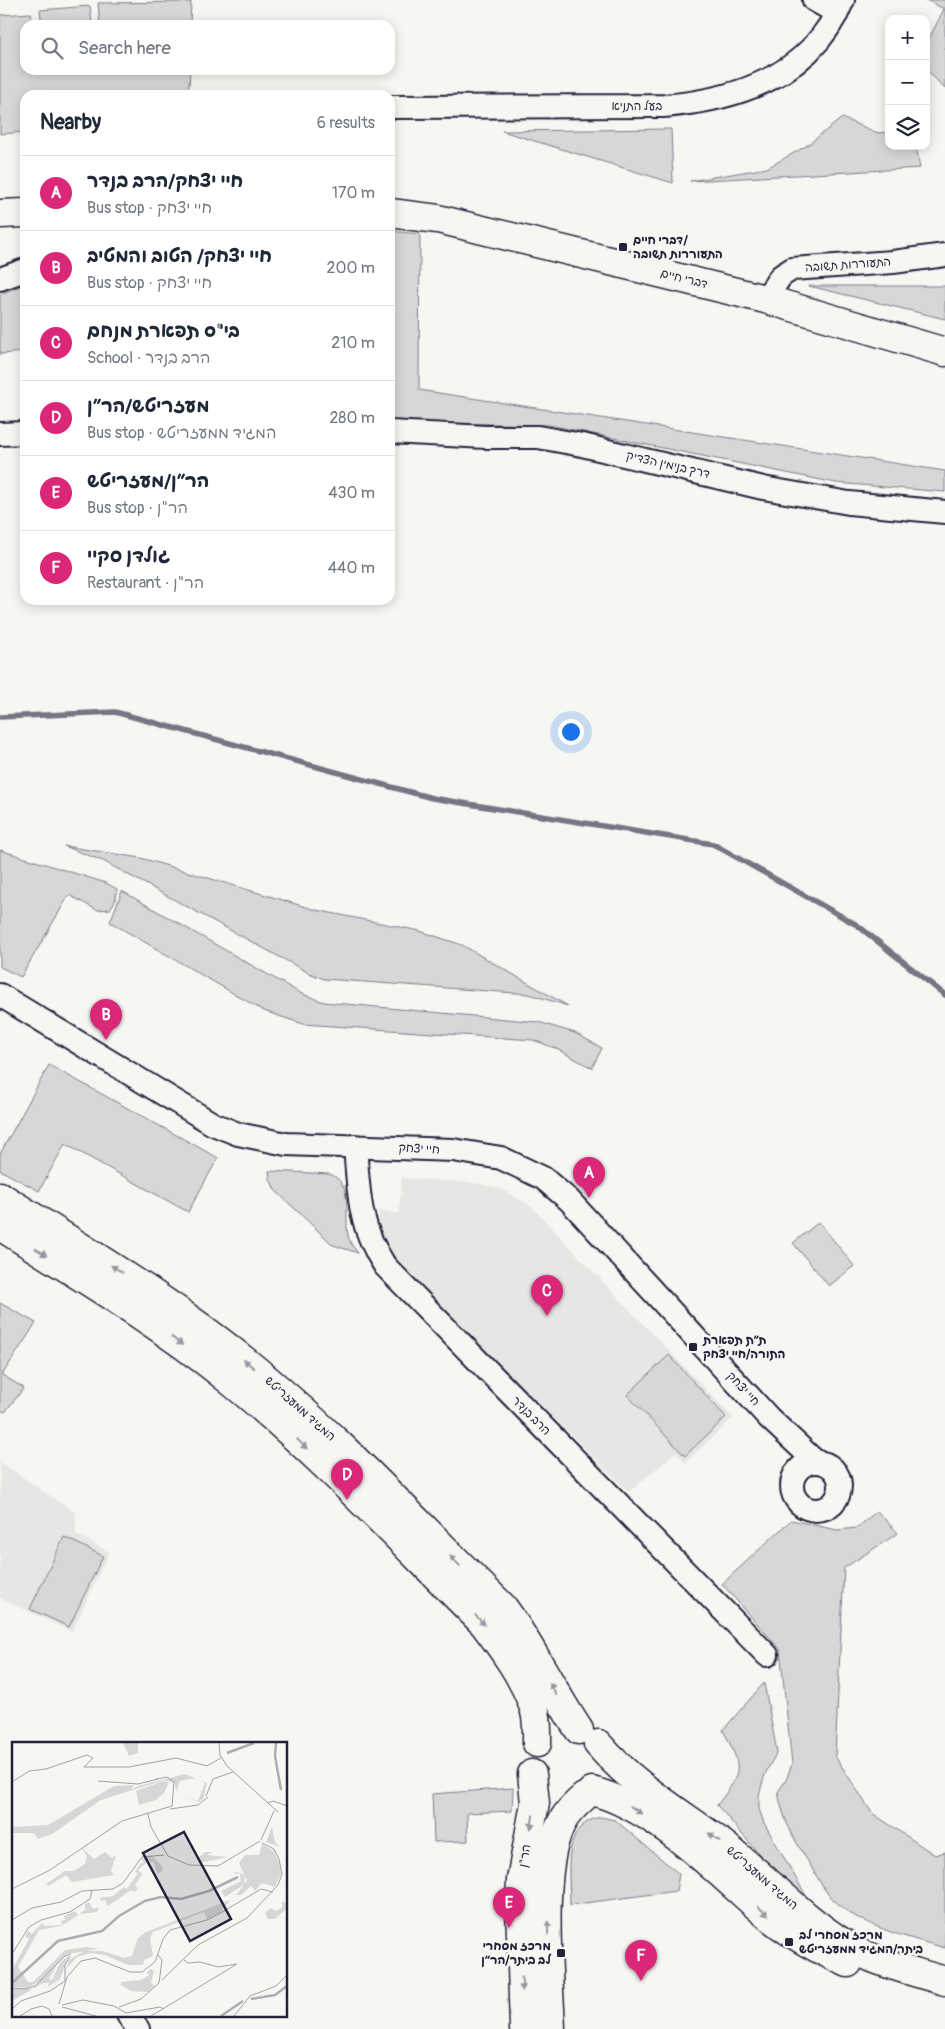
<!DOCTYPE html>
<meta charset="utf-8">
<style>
body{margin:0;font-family:Pangolin,"Playpen Sans Hebrew",sans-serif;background:#f6f6f7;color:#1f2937}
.controls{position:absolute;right:15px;top:15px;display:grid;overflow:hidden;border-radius:10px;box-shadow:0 2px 12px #0003}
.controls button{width:45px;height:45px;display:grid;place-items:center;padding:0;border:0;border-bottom:1px solid #e0e1e3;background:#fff;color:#1f2937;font:25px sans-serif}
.you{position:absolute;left:570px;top:731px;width:18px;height:18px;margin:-12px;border:4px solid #fff;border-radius:50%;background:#1a73e8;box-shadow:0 0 0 8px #1a73e833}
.badge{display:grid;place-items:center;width:32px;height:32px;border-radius:50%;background:#db2777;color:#fff;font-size:16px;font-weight:700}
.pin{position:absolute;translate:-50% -41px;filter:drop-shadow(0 1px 2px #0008)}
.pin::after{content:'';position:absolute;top:26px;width:18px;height:15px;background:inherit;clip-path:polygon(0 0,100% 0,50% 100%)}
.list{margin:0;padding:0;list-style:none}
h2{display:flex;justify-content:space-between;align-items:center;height:65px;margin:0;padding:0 20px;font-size:21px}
h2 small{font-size:16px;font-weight:400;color:#747a83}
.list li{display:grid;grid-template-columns:32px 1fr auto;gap:15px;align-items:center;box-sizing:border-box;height:75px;padding:0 20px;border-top:1px solid #e0e1e3}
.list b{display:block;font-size:19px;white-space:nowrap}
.list p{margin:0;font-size:16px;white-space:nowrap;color:#747a83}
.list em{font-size:16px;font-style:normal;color:#747a83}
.icon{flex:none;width:28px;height:28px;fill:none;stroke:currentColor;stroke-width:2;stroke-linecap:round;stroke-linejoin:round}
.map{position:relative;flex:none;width:945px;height:2029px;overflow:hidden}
.search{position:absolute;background:#fff;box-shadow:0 2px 12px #0003;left:20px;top:20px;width:375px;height:55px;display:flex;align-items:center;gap:12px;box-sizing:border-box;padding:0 18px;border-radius:15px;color:#747a83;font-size:19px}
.panel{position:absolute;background:#fff;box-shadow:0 2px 12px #0003;left:20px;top:90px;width:375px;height:515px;border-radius:15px}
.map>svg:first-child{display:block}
.built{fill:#e6e6e4}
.green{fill:#d7d7d7;stroke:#7c7c89}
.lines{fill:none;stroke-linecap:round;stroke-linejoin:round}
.stream{stroke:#757583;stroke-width:5.5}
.street-casing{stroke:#22223b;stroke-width:26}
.secondary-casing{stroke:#22223b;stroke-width:31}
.street{stroke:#f6f6f2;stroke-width:22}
.secondary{stroke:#f6f6f2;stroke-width:28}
.oneway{fill:#9797a0}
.poi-dot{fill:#22223b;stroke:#f6f6f2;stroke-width:2}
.labels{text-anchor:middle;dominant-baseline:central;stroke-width:5;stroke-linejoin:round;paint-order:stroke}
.street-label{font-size:12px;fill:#22223b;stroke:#f6f6f2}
.poi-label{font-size:12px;font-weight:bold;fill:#22223b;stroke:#f6f6f2;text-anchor:start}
.inset-river{fill:none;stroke:#adadb3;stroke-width:2.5}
.inset-road{fill:none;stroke:#a1a1a9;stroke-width:1}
.view{fill:#22223b;fill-opacity:0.15;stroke:#22223b;stroke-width:2.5}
.inset-edge{fill:none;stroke:#22223b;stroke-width:2.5}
</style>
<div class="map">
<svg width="945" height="2029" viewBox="0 0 945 2029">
<rect width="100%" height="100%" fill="#f6f6f2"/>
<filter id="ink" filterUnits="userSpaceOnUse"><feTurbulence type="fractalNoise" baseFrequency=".02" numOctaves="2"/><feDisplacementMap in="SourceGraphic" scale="10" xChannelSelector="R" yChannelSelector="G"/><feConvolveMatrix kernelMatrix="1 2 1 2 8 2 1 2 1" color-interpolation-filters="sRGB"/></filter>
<g filter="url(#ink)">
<g class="built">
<polygon points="402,1178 476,1183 500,1188 531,1206 733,1418 685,1463 676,1452 629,1492 409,1276 393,1257 380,1228 378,1211 399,1213"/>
<polygon points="0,1462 76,1513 76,1534 109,1552 72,1632 0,1598"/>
</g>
<g class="green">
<polygon points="926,0 945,0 945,89 926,69 926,45 944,9"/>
<polygon points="191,2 190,25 100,25 98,3"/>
<polygon points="90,6 92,25 42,25 40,10"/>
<polygon points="31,13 33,25 25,25 25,70 190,70 189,87 170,95 25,95 25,132 0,134 0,15"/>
<polygon points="842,118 878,133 889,132 889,146 916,146 920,168 690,181 767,168 806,146"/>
<polygon points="671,129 673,183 502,131"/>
<polygon points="390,231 420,234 419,390 945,471 945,492 836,483 549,425 390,422"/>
<polygon points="25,284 25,352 0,354 0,294"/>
<polygon points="809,286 945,286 945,319"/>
<polygon points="64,846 141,858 316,910 420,931 462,945 568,1006 529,994 324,979 309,973 103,861"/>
<polygon points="0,850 106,883 117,889 115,901 110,909 97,910 69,895 21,977 0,967"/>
<polygon points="122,891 300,993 324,1002 538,1022 575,1033 602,1048 592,1068 555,1048 533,1040 303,1024 264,1011 110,922"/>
<polygon points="49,1065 218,1158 188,1212 65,1144 39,1191 0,1170 0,1154"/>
<path d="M 269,1171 L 330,1174 C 354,1184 344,1214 348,1235 C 349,1242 354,1248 358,1253 L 333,1245 L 275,1190 L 270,1179 Z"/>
<polygon points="819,1222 854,1266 829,1286 793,1243"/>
<polygon points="0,1303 36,1323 2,1375 24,1388 5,1412 0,1410"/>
<polygon points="669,1355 726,1417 685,1456 627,1395"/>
<path d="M 877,1511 L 898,1533 L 844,1568 L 835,1756 L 872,1813 L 935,1855 L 945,1852 L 945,1948 C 908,1937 854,1926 828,1894 C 820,1883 813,1870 806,1858 C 792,1836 783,1819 778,1792 L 786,1780 L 792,1764 L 780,1649 L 722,1584 L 791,1520 L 837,1530 L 857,1528 Z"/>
<polygon points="64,1537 103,1556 69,1627 30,1609"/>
<path d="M 764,1683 L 777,1752 L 765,1774 L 759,1795 L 759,1809 L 764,1823 L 816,1913 L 772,1869 L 717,1805 C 744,1771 742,1767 723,1730 Z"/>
<polygon points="513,1788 512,1811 467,1813 468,1841 434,1842 432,1794"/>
<path d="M 601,1817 L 615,1820 L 679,1874 L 676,1891 L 570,1905 C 570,1874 560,1824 601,1817 Z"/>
</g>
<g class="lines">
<polyline class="stream" points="0,717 115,712 432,798 713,844 857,925 945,995"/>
<defs>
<g id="street">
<polyline points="814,0 837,13"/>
<path d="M 390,107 L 664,106 C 739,100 812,75 843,0"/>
<polyline points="0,279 25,270"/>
<polyline points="765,299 781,276 792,269 893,262 945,255"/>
<polyline points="390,432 486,437 538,437 582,445 763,488 849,503 945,512"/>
<polyline points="0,434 25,433"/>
<polyline points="0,995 213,1124 238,1134 286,1144 453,1150 501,1158 543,1178 569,1200 769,1418 816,1462"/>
<path d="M 355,1146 C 359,1193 358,1225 385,1266 L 767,1655"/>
<circle cx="816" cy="1486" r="24"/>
<polyline points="128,2015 138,2029"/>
</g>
<g id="secondary">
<polyline points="390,213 438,219 765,299 945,352"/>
<polyline points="0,214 25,213"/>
<path d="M 0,1196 C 83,1249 168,1299 245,1361 C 337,1435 418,1524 503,1607 C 532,1646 552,1690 579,1730"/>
<path d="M 0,1226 C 78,1275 157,1322 229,1380 C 320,1454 401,1542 484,1624 C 503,1649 524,1678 534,1708 C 538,1720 537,1732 537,1743"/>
<path d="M 598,1744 C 631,1783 675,1809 716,1839 C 761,1872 798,1915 845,1944 C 875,1963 912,1971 945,1981"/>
<path d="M 592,1791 C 659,1808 720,1876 772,1919 C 795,1937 821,1951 848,1963"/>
<polyline points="524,2029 520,1904 521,1880 535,1803 532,1774"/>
<path d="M 551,2029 C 549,1976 538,1874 560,1826 C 565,1814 575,1805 584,1797"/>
</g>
</defs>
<use href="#street" class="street-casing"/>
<use href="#secondary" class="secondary-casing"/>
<use href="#street" class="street"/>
<use href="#secondary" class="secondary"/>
</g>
<defs><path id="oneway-solid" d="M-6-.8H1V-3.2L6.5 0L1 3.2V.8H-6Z" transform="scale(1.25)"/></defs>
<g class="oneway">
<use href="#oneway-solid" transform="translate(41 1252) rotate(32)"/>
<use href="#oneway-solid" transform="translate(117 1269) rotate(-148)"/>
<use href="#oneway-solid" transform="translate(177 1341) rotate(36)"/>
<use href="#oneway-solid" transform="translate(249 1364) rotate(-140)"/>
<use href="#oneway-solid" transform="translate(302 1444) rotate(45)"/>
<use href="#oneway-solid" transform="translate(455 1561) rotate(-135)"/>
<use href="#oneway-solid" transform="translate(480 1620) rotate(46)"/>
<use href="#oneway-solid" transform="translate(553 1689) rotate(-117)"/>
<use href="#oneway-solid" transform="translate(636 1810) rotate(34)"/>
<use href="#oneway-solid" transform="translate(532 1822) rotate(100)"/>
<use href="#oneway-solid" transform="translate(714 1837) rotate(-144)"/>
<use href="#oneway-solid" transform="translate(763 1911) rotate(42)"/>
<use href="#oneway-solid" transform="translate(548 1928) rotate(-91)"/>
<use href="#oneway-solid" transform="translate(522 1984) rotate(87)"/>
</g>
</g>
<g class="poi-dot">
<rect x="618" y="242" width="10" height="10" rx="2.5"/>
<rect x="688" y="1342" width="10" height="10" rx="2.5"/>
<rect x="784" y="1937" width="10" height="10" rx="2.5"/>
<rect x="556" y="1948" width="10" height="10" rx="2.5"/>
</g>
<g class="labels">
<g class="street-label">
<text x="637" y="106">בעל התניא</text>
<text transform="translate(848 265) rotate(-4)">התעוררות תשובה</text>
<text transform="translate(684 279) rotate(14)">דברי חיים</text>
<text transform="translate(668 465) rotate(13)">דרך בנימין הצדיק</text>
<text transform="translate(419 1149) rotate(3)">חיי יצחק</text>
<text transform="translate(743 1389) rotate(47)">חיי יצחק</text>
<text transform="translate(300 1409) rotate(42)">המגיד ממעזריטש</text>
<text transform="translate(531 1416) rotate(45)">הרב בנדר</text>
<text transform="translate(525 1856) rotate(-80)">הר"ן</text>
<text transform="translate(762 1878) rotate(41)">המגיד ממעזריטש</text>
</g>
<g class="poi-label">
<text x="633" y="240">דברי חיים/<tspan x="633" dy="14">התעוררות תשובה</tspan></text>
<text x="703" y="1340">ת״ת תפארת<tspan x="703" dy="14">התורה/חיי יצחק</tspan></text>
<text x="799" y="1935">מרכז מסחרי לב<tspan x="799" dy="14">ביתר/המגיד ממעזריטש</tspan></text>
<text x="551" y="1946" text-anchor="end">מרכז מסחרי<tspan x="551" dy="14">לב ביתר/הר״ן</tspan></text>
</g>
</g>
<g transform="translate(12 1742)">
<rect width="275" height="275" fill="#f6f6f2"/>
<path d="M 111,1 L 126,1 L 126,11 L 117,14 ZM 173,32 L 195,41 L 191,57 L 187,60 L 169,54 L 186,59 L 193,41 L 183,36 L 168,39 L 164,50 L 163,41 L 153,38 L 89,58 L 40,92 L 26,97 L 22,91 L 0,91 L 0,85 L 36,83 L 102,44 L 122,43 L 119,48 L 126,44 ZM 151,39 L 157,40 L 152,51 L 144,58 L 127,63 L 124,49 ZM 260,85 L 263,100 L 268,105 L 254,100 ZM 250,102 L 262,109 L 268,123 L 269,132 L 263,145 L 250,141 L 243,149 L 239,144 L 229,153 L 224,153 L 235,139 L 227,121 L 233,113 L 247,113 ZM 69,105 L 82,117 L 93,110 L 100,116 L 104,113 L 99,129 L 102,133 L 60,140 L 54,133 L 36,144 L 34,142 L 53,129 L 62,129 L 73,122 L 75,114 ZM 193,110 L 200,110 L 195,113 L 216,115 L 187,121 L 186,116 ZM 140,114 L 151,125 L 150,130 L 145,132 L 142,121 L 136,119 L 126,128 L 130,132 L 123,143 L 126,146 L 123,150 L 119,148 L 96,164 L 93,158 L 89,159 L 88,156 L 101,154 L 112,145 L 115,147 L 126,131 L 123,130 L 128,122 L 132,120 L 129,117 ZM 225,130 L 232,133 L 233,142 L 213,155 L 209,149 L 229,139 L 228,132 L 221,131 ZM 218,158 L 209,170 L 195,177 L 192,170 L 141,190 L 138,196 L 141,214 L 132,218 L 131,223 L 116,223 L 93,213 L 78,211 L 65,215 L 54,227 L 57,218 L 72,209 L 91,209 L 112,216 L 120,214 L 126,196 L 134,190 ZM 270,159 L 275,162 L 274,167 L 263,177 L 256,177 L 253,171 L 259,166 L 264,169 L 270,166 ZM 77,160 L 81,167 L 87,165 L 85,170 L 68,172 L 49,184 L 27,188 L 6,225 L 16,240 L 21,240 L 53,208 L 75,205 L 87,207 L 55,212 L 28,239 L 16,246 L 0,245 L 0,228 L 17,197 L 13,194 L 16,189 L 20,192 L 31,180 L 32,184 L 50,183 L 49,179 L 53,178 L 52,174 L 63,169 L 66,173 L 74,167 L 72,163 ZM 57,213 L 48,237 L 36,245 L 37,241 L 31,241 L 0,259 L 1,247 L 20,247 L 45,223 L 37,237 L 40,238 L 48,221 ZM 139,227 L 142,229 L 139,240 L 142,244 L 136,250 L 119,249 L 109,243 L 109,240 L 129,238 L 137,233 L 135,230 Z" fill="#d7d7d7"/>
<path class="inset-river" d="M 264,1 L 263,14 L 269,48M 215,11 L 242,1M 0,241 L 46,199 L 90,189 L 107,174 L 133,159 L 149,155 L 169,157 L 197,149 L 226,135M 239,257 L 263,253 L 275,244M 209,274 L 231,259"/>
<path class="inset-road" d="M 207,1 L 208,13 L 215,24 L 266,70 L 263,67M 144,37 L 155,35 L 162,40 L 160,64M 86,39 L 126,42 L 146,37M 0,40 L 17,29 L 34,27 L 75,13 L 81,16 L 72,25 L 117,25 L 164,16 L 195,24 L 209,16M 194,54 L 201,37 L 221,30M 256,61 L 261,59 L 275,64M 158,67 L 186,63 L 196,55M 136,72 L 139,85 L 156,114M 249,98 L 262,69M 156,114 L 177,123 L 206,124 L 248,99M 0,147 L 38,128 L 110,79 L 160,64M 212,169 L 249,147 L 261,150M 0,178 L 20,166 L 49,160 L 70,149 L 101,147 L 111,141 L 130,115 L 152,113M 0,212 L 17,185 L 29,178 L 58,170 L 78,157 L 80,149M 146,213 L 150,218 L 147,241M 172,218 L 176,221 L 188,220 L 206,225 L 225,222M 150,238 L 186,203 L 235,176 L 266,143 L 270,132 L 267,117 L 262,107 L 250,101M 53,239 L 53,223 L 58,214M 0,246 L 13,247 L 23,244 L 53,214 L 59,212M 47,262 L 55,235 L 69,219 L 83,216 L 118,230 L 130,230 L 143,220 L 151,197 L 158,188 L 195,178 L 214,168M 50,263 L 71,258 L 102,264 L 114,271 L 148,265 L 152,267M 50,265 L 84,274M 107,265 L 129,257 L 147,241M 0,267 L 9,259 L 38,249 L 53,239M 8,274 L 19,267 L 30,264 L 37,267 L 40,274M 139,274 L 225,222M 222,274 L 238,254 L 264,244 L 275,233"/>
<path class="view" d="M 172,90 L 219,177 L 178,199 L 131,111 Z"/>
<rect width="275" height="275" class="inset-edge"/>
</g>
</svg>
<div class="controls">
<button>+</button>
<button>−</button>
<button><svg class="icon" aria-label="layers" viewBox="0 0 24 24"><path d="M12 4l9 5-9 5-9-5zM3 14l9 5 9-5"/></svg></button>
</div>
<div class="you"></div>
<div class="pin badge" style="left:589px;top:1198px">A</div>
<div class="pin badge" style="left:106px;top:1040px">B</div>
<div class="pin badge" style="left:547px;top:1316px">C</div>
<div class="pin badge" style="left:347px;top:1500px">D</div>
<div class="pin badge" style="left:509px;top:1928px">E</div>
<div class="pin badge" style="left:641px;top:1981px">F</div>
<div class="search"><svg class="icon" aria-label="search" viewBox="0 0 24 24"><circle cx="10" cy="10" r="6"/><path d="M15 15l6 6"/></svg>Search here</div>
<section class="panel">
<h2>Nearby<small>6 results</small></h2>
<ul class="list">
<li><span class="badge">A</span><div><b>חיי יצחק/הרב בנדר</b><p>Bus stop · חיי יצחק</p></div><em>170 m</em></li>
<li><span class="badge">B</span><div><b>חיי יצחק/ הטוב והמטיב</b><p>Bus stop · חיי יצחק</p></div><em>200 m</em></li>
<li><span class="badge">C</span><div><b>בי&quot;ס תפארת מנחם</b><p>School · הרב בנדר</p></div><em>210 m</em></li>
<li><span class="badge">D</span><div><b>מעזריטש/הר״ן</b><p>Bus stop · המגיד ממעזריטש</p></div><em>280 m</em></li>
<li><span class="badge">E</span><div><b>הר״ן/מעזריטש</b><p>Bus stop · הר&quot;ן</p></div><em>430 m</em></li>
<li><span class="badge">F</span><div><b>גולדן סקיי</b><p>Restaurant · הר&quot;ן</p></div><em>440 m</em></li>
</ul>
</section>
</div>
